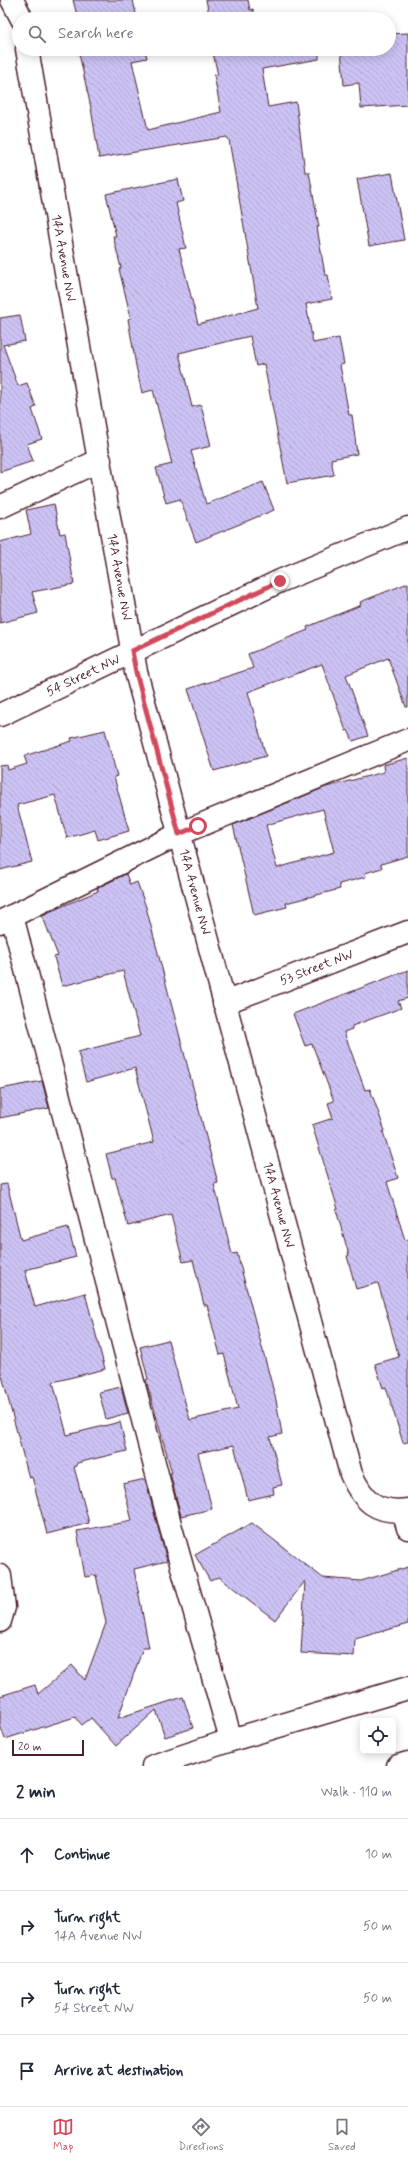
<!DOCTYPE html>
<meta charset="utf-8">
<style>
body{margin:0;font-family:Mynerve,sans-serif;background:#f2f2f3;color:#1f2937}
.controls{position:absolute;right:12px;bottom:12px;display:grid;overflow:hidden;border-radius:6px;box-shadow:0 2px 10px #0003}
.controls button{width:36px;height:36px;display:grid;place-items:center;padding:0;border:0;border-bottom:1px solid #e0e1e3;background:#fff;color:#1f2937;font:20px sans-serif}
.scale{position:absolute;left:12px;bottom:10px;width:72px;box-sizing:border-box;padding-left:4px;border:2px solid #4a1f2b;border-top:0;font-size:11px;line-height:14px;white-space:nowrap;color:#4a1f2b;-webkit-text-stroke:3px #fff;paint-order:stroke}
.stop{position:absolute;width:12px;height:12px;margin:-9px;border:3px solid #d1495b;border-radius:50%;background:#fff}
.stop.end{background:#d1495b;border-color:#fff;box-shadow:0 1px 4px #0008}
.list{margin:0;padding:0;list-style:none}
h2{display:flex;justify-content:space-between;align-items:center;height:52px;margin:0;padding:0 16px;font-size:17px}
h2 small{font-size:13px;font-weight:400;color:#747a83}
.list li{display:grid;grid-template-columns:26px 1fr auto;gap:12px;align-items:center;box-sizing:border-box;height:72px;padding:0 16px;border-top:1px solid #e0e1e3}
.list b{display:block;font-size:15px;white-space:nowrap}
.list p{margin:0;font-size:13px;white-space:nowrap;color:#747a83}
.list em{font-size:13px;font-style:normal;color:#747a83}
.icon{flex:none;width:22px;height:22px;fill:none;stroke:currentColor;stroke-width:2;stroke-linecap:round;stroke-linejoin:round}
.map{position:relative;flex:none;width:408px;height:1766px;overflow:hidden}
.search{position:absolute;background:#fff;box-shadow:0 2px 10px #0003;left:12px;right:12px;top:12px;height:44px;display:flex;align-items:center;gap:10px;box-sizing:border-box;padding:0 14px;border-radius:22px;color:#747a83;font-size:15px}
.sheet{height:340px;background:#fff}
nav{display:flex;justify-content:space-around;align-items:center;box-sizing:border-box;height:56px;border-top:1px solid #e0e1e3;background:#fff;font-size:11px;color:#747a83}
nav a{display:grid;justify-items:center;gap:2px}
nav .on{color:#d1495b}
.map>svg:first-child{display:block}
.building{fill:url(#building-back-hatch);stroke:#4a1f2b;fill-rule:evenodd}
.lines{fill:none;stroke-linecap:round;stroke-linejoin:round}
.minor-casing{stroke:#4a1f2b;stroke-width:25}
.major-casing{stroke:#4a1f2b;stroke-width:25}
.minor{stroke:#fff;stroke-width:22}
.major{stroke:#fff;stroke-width:22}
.route{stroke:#d1495b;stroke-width:5}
.labels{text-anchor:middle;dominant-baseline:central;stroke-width:3.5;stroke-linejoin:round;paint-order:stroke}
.street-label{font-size:13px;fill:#4a1f2b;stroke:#fff}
</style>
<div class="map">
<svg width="408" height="1766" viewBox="0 0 408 1766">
<defs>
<pattern id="building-back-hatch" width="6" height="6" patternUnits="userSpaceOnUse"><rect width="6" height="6" fill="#ccc3f5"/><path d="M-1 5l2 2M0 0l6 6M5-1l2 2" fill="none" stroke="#b1a7d2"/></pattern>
</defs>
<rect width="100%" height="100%" fill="#fff"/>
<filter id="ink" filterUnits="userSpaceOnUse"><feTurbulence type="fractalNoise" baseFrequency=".025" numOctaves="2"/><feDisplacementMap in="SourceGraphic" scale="8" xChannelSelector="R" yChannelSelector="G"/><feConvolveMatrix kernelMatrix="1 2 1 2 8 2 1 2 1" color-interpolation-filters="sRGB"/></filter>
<g filter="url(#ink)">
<g class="building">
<polygon points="73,0 133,0 137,19 78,19"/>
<polygon points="206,0 248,0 250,10 253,9 255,19 210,19"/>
<polygon points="408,33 408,105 361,108 359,83 344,85 341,49 389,49 389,34"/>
<polygon points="78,49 145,49 147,58 132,61 148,130 221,112 214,75 218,75 213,53 217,52 216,49 319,49 319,59 262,69 268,107 296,102 305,172 309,172 319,227 317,227 325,275 328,275 332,299 306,304 313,343 339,338 344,364 340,365 349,415 352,415 357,454 331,459 334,475 287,483 264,364 256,366 250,336 179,353 192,407 201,405 211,446 191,451 206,504 263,482 274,510 196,542 180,499 166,503 156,468 172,464 153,390 142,393 136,366 128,319 131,318 119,269 121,268 113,236 116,236 106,194 178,179 183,201 176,203 186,248 179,249 198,324 258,308 229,140 227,137 99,158 91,108"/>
<polygon points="392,173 404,240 369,246 357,179"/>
<polygon points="20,315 25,341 3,345 18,386 27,383 36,407 32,409 42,439 27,444 33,461 0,472 0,318"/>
<polygon points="54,504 60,534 65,533 74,584 32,592 38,613 0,623 0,542 31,534 26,510"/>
<polygon points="408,583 408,707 406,707 388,658 346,675 368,736 353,741 348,730 346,731 322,664 248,692 266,756 214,771 188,689 253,668 248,654 308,630 307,627 361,605 360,602"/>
<polygon points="105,730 117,776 114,777 129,831 98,840 95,830 67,838 55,795 17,805 32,862 0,870 0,766 7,765 8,770 27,764 24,756 72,741 71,738"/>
<path d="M 408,758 L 408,856 L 381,864 L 382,868 L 365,873 L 366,877 L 339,884 L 340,889 L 286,903 L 287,907 L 254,915 L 233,825 L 326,787 L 384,772 L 383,765 ZM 323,809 L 334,852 L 277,868 L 266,825 Z"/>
<polygon points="126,874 130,885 137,882 146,907 218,1183 214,1184 232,1254 237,1253 276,1400 282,1434 270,1437 282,1485 273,1487 274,1494 248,1500 234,1445 198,1453 212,1509 181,1516 170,1473 172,1473 146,1380 148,1379 140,1347 168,1340 190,1420 238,1409 224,1354 220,1355 207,1305 204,1305 193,1260 183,1262 171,1215 128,1226 115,1178 112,1178 106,1154 154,1142 135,1068 86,1082 78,1052 140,1036 123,971 62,986 54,957 58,956 42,915 98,891 97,888"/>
<polygon points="408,970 408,998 398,1001 401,1008 352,1026 352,1029 344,1032 365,1090 370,1089 385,1131 383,1132 398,1178 387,1182 405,1240 408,1239 408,1442 403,1443 386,1387 383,1388 375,1364 399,1357 378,1283 356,1289 347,1256 349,1255 336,1210 338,1209 312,1125 333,1118 328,1103 334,1101 312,1044 305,1046 293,1014"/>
<polygon points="42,1081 49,1108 0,1118 0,1089"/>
<polygon points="7,1184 21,1240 68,1227 76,1257 25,1270 35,1307 85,1293 105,1369 53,1382 67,1435 120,1422 127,1451 77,1463 77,1466 74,1467 89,1523 47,1534 32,1477 29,1478 0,1368 0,1185"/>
<polygon points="121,1387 128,1413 106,1419 99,1392"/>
<polygon points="145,1479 167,1561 134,1569 149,1648 143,1648 118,1718 183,1697 193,1728 165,1737 156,1710 116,1746 91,1718 82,1725 75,1717 5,1739 0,1725 0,1696 35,1685 38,1694 72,1665 85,1680 106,1623 96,1575 85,1577 77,1531 132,1521 123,1484"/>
<polygon points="252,1523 323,1578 361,1581 408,1567 408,1624 355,1639 354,1656 301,1653 305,1581 275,1620 219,1577 210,1581 195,1555"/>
</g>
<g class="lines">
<defs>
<g id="minor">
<polyline points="12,0 22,19"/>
<path id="s1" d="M 27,49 L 136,672 L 351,1474 C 363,1501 376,1514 408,1510"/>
<polyline points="0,507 100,460"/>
<path id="s2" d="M 0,715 L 280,581 L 408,528"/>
<polyline points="12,916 171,1528 231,1740"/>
<polyline points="0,922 179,834 408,740"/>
<path id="s3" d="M 224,1003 L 408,932"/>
<polyline points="403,1511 408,1528"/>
<polyline points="0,1576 4,1607 0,1621"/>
<polyline points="153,1766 231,1740 408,1688"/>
</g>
<polyline id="major" points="398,1766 408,1763"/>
</defs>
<use href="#minor" class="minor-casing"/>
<use href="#major" class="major-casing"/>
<use href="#minor" class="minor"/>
<use href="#major" class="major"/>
</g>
</g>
<g class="lines" filter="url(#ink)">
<polyline class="route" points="198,826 179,834 136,672 132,651 280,581"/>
</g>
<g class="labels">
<g class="street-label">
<text stroke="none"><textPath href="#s1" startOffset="212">14A Avenue NW</textPath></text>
<text stroke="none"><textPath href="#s1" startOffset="536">14A Avenue NW</textPath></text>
<text stroke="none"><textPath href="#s2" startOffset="92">54 Street NW</textPath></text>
<text stroke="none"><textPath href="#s1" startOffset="860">14A Avenue NW</textPath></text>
<text stroke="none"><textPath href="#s3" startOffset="99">53 Street NW</textPath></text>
<text stroke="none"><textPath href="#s1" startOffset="1184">14A Avenue NW</textPath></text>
</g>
</g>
</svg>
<div class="controls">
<button><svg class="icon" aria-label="locate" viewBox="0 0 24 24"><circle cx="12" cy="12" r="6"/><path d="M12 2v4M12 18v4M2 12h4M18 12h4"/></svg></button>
</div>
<div class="scale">20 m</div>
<div class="stop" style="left:198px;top:826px"></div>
<div class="stop end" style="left:280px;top:581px"></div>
<div class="search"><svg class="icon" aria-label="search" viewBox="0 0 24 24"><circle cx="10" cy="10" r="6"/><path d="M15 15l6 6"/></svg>Search here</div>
</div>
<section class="sheet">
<h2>2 min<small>Walk · 110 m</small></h2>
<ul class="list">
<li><svg class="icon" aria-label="ahead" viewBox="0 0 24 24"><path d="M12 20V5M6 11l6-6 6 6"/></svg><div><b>Continue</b></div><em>10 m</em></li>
<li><svg class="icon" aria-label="right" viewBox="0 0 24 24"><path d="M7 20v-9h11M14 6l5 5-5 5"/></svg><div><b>Turn right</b><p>14A Avenue NW</p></div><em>50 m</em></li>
<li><svg class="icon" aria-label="right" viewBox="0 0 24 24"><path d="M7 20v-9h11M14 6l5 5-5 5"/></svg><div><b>Turn right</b><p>54 Street NW</p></div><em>50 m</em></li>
<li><svg class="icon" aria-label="arrive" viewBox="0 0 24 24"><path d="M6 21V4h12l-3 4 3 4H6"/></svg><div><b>Arrive at destination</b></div></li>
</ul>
</section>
<nav>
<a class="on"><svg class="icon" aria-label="map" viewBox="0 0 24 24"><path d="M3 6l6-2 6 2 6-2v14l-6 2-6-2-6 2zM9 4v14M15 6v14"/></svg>Map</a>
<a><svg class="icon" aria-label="directions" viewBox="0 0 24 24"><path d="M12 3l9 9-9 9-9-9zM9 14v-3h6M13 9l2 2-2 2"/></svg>Directions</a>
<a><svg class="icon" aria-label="saved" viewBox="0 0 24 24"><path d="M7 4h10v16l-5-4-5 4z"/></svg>Saved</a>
</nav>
